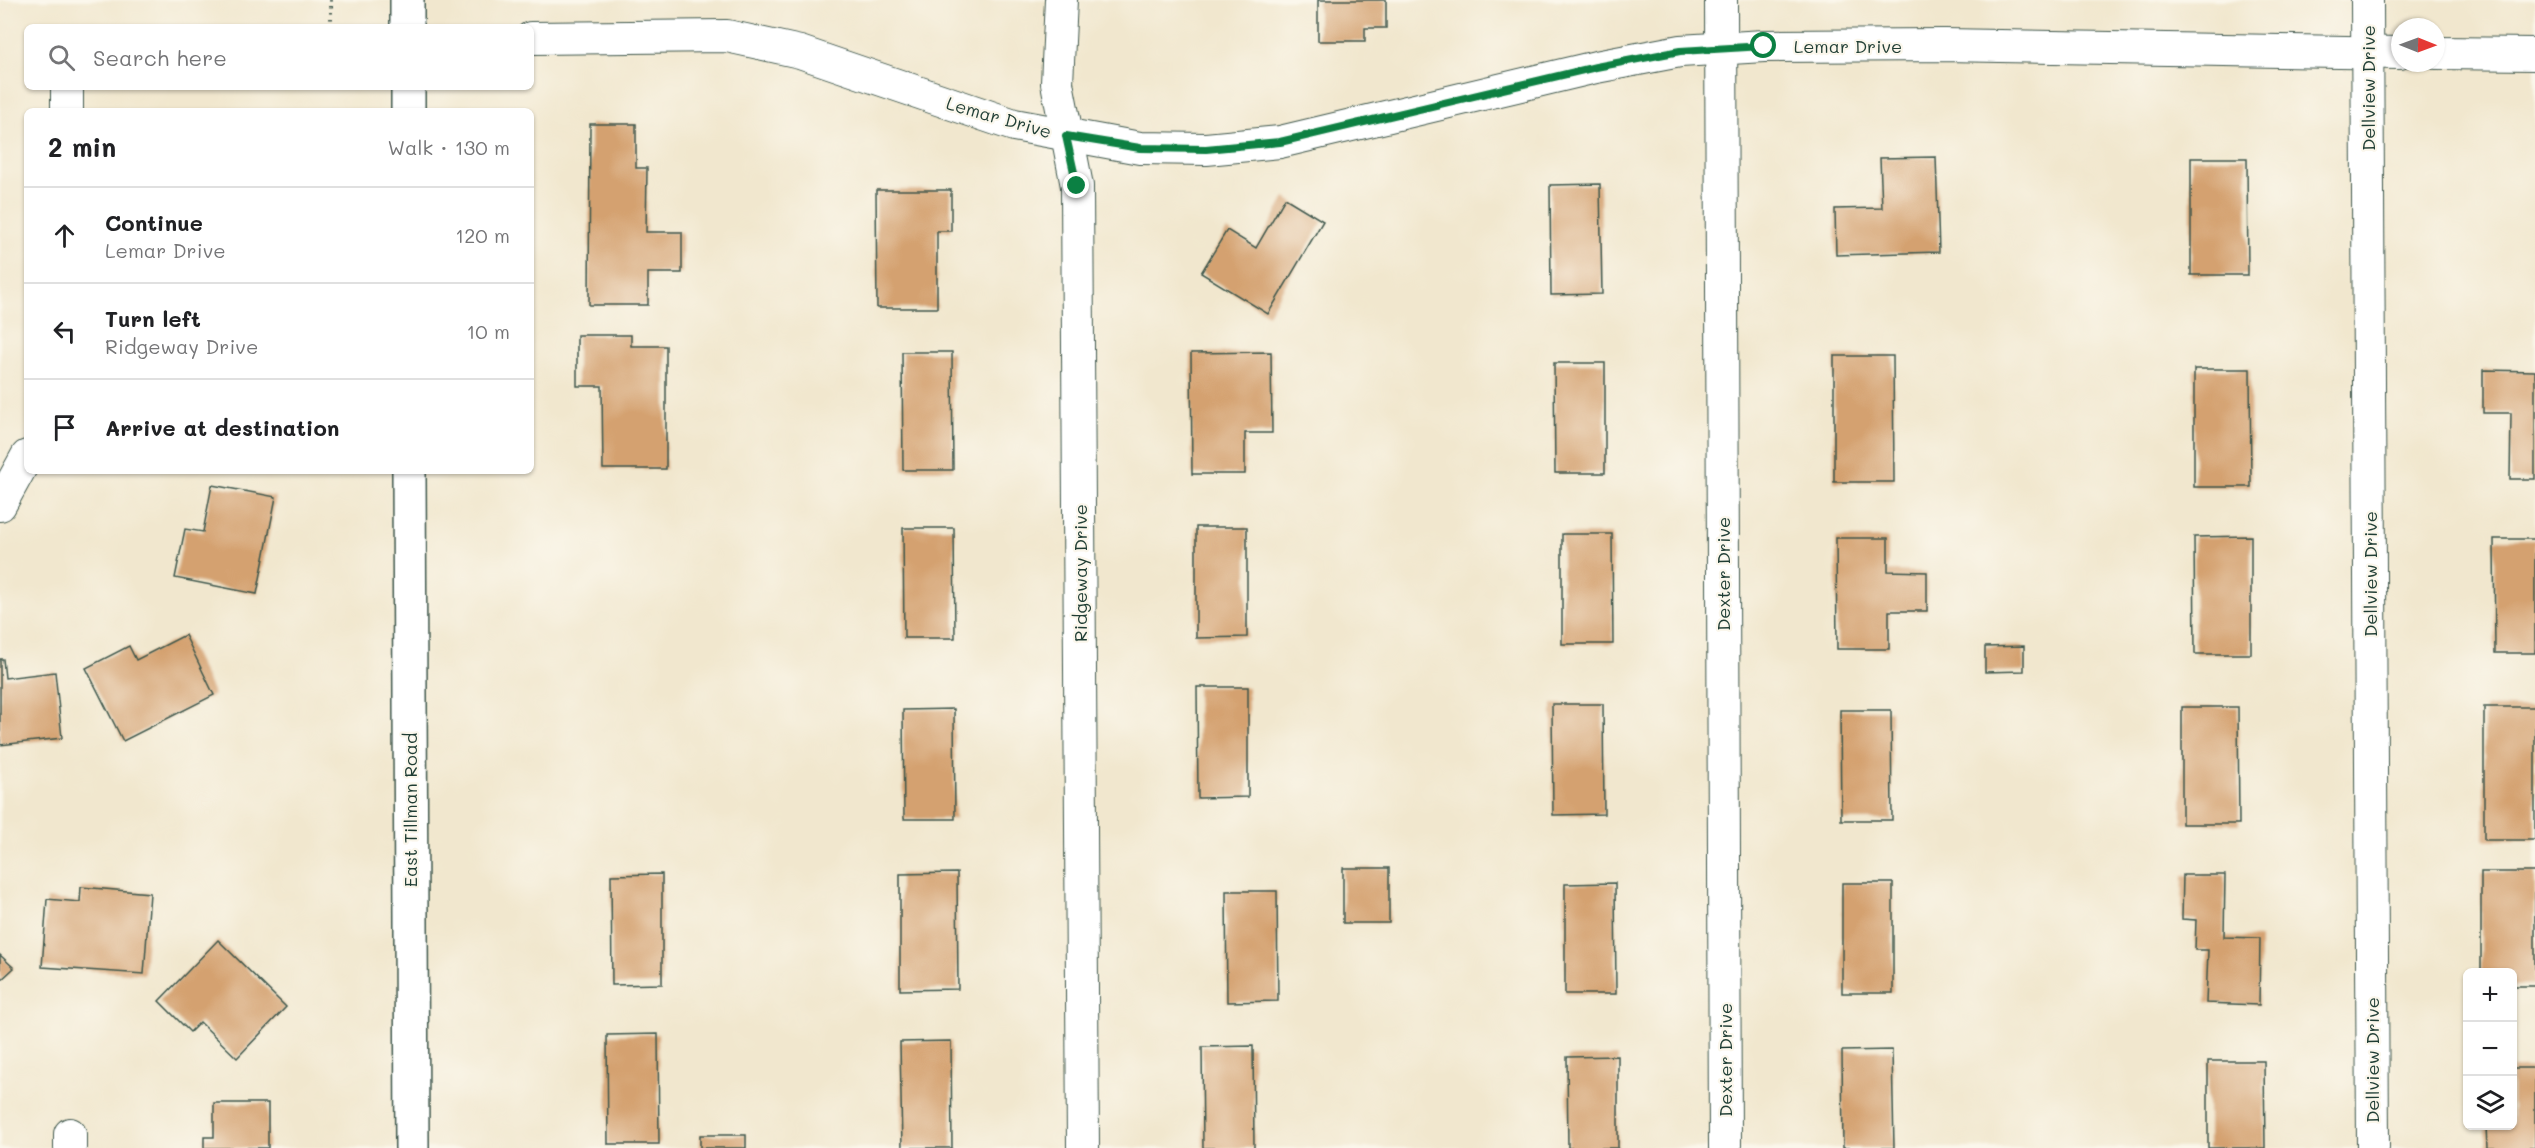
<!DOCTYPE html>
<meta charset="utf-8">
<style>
body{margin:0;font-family:Mali,sans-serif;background:#f2f2f2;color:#202124}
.controls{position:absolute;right:18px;bottom:18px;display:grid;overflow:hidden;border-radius:9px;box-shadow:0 2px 4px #0004}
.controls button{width:54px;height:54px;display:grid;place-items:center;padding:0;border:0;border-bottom:2px solid #e0e0e0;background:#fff;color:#202124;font:30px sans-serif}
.compass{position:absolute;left:2391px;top:18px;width:54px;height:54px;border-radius:50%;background:#fff;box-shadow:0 2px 4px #0004;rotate:91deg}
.stop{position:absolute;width:18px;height:18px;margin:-14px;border:4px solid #0b8043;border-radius:50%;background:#fff}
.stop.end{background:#0b8043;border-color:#fff;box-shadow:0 2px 6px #0008}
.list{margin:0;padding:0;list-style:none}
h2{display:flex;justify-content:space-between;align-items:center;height:78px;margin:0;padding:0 24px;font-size:26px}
h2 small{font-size:20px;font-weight:400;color:#757577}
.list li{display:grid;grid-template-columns:39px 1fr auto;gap:18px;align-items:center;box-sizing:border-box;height:96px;padding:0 24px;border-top:2px solid #e0e0e0}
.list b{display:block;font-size:22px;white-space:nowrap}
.list p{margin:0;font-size:20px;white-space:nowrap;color:#757577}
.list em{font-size:20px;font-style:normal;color:#757577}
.icon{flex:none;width:33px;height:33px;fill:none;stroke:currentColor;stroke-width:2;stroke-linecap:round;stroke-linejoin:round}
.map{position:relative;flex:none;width:2535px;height:1148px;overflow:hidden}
.search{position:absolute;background:#fff;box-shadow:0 2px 4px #0004;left:24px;top:24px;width:510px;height:66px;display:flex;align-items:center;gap:15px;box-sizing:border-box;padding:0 21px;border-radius:9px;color:#757577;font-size:22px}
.panel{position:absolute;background:#fff;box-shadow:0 2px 4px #0004;left:24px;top:108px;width:510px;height:366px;border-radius:9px}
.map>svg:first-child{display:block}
.building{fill:#d4a16f}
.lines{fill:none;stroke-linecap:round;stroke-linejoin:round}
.minor-casing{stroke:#3e564b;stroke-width:34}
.secondary-casing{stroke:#3e564b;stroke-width:36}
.path{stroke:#3e564b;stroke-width:4;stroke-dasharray:1.5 4.5;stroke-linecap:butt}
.minor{stroke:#fff;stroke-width:32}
.secondary{stroke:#fff;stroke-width:33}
.route{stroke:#0b8043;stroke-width:8}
.labels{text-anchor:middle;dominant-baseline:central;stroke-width:4.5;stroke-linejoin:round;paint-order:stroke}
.street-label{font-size:18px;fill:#1f3d34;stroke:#fbf7ec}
</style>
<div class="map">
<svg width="2535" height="1148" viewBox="0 0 2535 1148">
<rect width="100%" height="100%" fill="#fbf7ec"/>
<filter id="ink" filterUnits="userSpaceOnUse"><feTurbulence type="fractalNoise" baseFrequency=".0167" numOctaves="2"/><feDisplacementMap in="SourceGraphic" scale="12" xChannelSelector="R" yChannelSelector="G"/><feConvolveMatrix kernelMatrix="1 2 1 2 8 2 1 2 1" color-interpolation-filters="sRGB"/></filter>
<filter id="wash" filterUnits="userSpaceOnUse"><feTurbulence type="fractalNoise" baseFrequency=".008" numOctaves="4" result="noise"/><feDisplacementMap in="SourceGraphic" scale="24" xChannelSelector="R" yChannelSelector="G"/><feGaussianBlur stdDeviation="1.35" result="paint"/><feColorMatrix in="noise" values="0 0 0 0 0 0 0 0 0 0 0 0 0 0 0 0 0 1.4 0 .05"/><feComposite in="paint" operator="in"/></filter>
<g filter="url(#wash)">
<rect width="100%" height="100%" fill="#f1e7ce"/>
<g id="blocks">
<g class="building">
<polygon points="1318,0 1386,0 1386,28 1365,28 1365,41 1318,41"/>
<polygon points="590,124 636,124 636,168 647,168 646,232 682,232 682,273 648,273 648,305 589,305"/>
<polygon points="1936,157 1939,252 1836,255 1835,209 1882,208 1880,158"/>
<polygon points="2191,158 2247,158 2248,275 2191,275"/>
<polygon points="1600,184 1602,294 1551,295 1550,185"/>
<polygon points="876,190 951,190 951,231 937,231 937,308 877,308"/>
<polygon points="1285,198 1323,221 1268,314 1201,273 1227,230 1256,248"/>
<polygon points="577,335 631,335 631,346 666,346 666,469 603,469 602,386 577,386"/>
<polygon points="902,352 952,352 953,470 903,470"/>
<polygon points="1271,352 1272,433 1245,433 1245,474 1192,474 1191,353"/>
<polygon points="1834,356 1893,356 1894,482 1834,482"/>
<polygon points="1554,363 1605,363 1605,473 1555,473"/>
<polygon points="2194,369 2250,369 2251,487 2194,487"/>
<polygon points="2483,370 2535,371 2535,479 2510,479 2511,413 2483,413"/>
<polygon points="212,485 276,497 257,594 175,578 185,529 203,532"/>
<polygon points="1196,527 1247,527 1247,637 1196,638"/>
<polygon points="903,528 954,528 955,638 904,638"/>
<polygon points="1562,534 1612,534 1613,644 1562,644"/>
<polygon points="2251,536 2251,654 2195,654 2194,537"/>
<polygon points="1836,538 1888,538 1888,571 1927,572 1927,611 1889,611 1889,649 1837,649"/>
<polygon points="2494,539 2535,539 2535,653 2495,653"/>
<polygon points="185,635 214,695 123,741 86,668 129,646 136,660"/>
<polygon points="2024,646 2024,671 1985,672 1985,647"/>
<polygon points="0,659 3,659 5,678 55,672 62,738 0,745"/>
<polygon points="1197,687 1248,687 1248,797 1198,798"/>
<polygon points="1552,704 1603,704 1604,814 1553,815"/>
<polygon points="2182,707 2238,707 2239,824 2182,824"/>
<rect x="2484" y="707" width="51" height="133"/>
<polygon points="954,709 955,819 904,819 903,710"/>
<polygon points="1840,710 1891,710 1892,820 1841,820"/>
<rect x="1343" y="868" width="46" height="55"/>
<polygon points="2481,872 2535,872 2535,986 2512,986 2512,972 2481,972"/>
<polygon points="957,873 958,989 900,990 900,874"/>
<polygon points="662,874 662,984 612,985 611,875"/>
<polygon points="2183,875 2225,875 2224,937 2260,938 2259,1005 2206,1003 2208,950 2195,950 2196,920 2182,919"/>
<polygon points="1615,883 1616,994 1565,994 1565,884"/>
<rect x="1842" y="883" width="51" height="110"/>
<polygon points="81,887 150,893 144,974 42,967 47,899 80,902"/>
<polygon points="1226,891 1277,891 1278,1001 1227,1002"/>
<polygon points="218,940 286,1007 237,1058 200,1022 190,1032 159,1001"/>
<polygon points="0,955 14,968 0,981"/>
<polygon points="658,1034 659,1144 608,1144 607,1035"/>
<polygon points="951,1041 952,1148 902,1148 900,1042"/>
<polygon points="1253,1046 1254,1148 1203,1148 1202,1047"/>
<polygon points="1892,1050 1894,1148 1843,1148 1842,1051"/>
<polygon points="1618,1056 1618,1148 1568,1148 1567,1057"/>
<polygon points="2208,1061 2264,1061 2265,1148 2208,1148"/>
<polygon points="2512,1068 2535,1068 2535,1148 2487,1148 2486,1126 2512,1126"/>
<polygon points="214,1103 268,1103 268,1148 204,1148 204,1137 214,1137"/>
<rect x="700" y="1135" width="46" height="13"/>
</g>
</g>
</g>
<g filter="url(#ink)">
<use href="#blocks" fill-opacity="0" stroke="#3e564b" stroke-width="1.5"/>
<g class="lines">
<defs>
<g id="minor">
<polyline points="1061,0 1057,83 1077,186 1083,1148"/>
<polyline points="1721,0 1725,1148"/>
<polyline points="2367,0 2373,1148"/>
<polyline points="531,38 727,36 800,52 1014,125 1140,148 1206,149 1280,142 1596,67 1680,51 1764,46 1945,45 2400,53"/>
<polyline points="2436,53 2535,54"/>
<polyline points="67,111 67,87"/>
<polyline points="0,505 27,456"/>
<polyline points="70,1134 70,1148"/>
</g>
<g id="secondary">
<polyline points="407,0 407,27"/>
<polyline points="408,87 408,111"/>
<polyline points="409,471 412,1148"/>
</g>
</defs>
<use href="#minor" class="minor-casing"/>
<use href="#secondary" class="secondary-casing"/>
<polyline class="path" points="331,0 331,27"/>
<use href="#minor" class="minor"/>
<use href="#secondary" class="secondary"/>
</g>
</g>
<g class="lines" filter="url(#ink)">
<polyline class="route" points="1077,186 1066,136 1140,148 1206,149 1280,142 1596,67 1680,51 1764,46"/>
</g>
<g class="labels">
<g class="street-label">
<text x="1848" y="46">Lemar Drive</text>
<text transform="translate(2368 88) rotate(-90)">Dellview Drive</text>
<text transform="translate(999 117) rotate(16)">Lemar Drive</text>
<text transform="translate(1080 573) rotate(-90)">Ridgeway Drive</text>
<text transform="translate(1723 574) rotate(-90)">Dexter Drive</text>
<text transform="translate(2370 574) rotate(-90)">Dellview Drive</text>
<text transform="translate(410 810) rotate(-90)">East Tillman Road</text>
<text transform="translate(1725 1060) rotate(-90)">Dexter Drive</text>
<text transform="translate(2372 1060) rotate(-90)">Dellview Drive</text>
</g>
</g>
</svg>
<div class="controls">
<button>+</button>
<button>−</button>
<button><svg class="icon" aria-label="layers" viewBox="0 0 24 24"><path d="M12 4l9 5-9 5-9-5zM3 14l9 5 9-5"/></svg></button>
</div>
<svg class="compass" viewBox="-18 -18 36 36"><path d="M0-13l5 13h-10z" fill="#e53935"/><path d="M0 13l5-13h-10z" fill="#757577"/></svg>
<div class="stop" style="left:1764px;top:46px"></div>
<div class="stop end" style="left:1077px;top:186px"></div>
<div class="search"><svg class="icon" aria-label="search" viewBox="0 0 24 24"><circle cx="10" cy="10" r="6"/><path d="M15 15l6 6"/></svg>Search here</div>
<section class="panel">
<h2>2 min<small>Walk · 130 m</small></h2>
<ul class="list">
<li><svg class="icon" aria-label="ahead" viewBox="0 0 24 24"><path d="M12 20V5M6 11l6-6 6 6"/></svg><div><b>Continue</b><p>Lemar Drive</p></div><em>120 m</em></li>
<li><svg class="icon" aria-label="left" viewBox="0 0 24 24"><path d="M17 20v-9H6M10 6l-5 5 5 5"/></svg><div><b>Turn left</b><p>Ridgeway Drive</p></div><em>10 m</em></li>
<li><svg class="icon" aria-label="arrive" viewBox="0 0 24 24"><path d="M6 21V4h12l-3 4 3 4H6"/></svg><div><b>Arrive at destination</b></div></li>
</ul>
</section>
</div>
